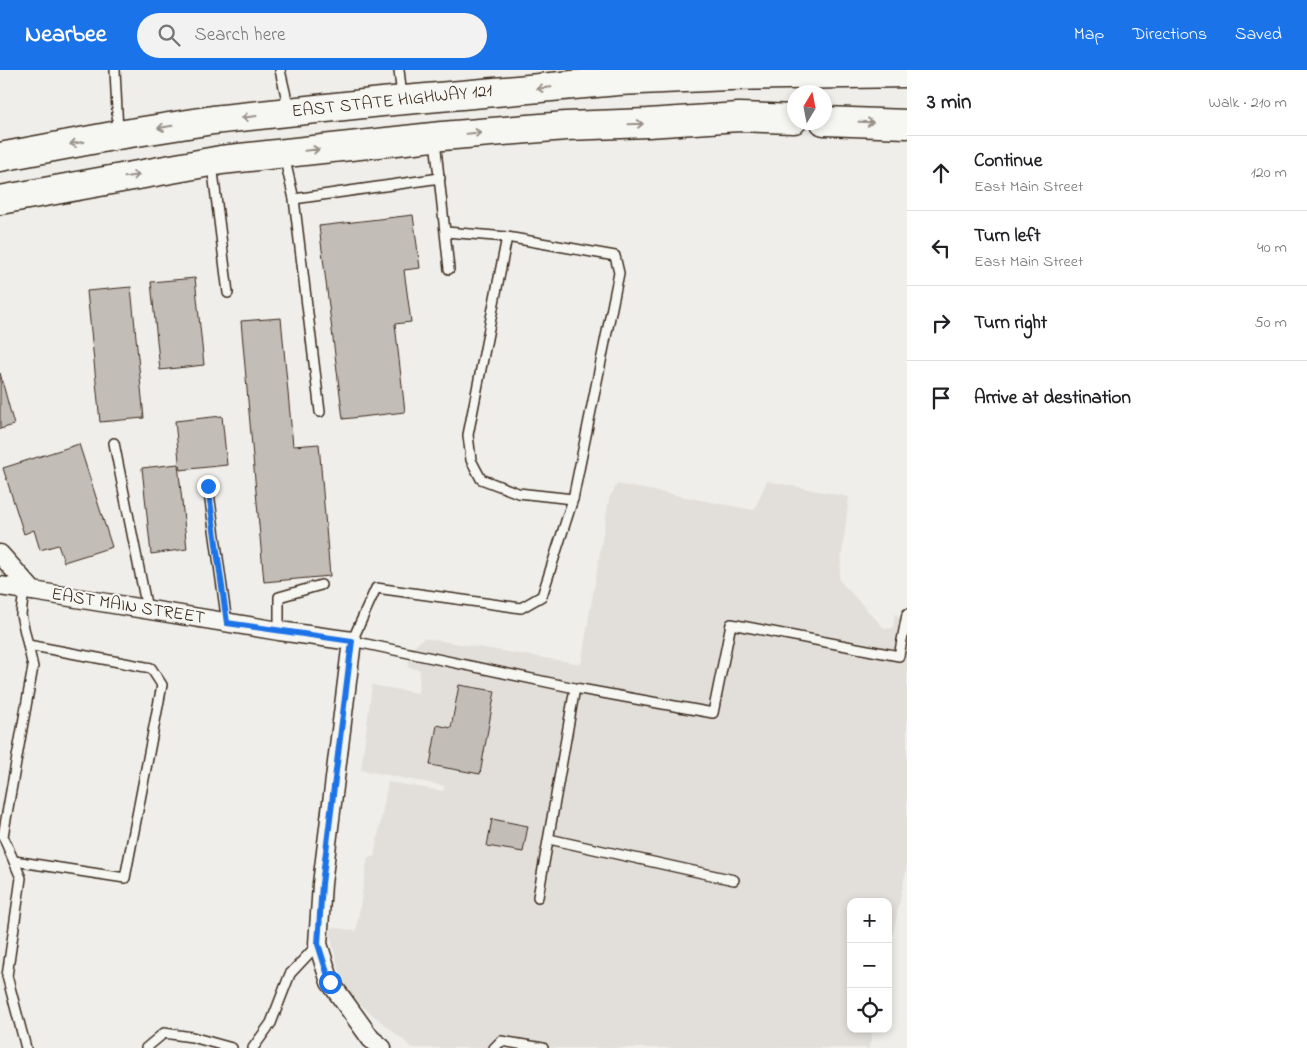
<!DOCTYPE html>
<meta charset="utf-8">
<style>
body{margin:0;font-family:"Indie Flower",sans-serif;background:#f2f2f2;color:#202124}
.controls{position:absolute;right:15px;bottom:15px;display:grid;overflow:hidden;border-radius:10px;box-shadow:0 2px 8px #0003}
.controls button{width:45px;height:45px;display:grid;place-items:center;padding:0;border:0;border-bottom:1px solid #e0e0e0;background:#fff;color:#202124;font:25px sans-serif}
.compass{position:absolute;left:787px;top:15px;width:45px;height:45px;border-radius:50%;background:#fff;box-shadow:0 2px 8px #0003;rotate:10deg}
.stop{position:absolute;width:15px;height:15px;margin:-11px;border:4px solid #1a73e8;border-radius:50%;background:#fff}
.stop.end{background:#1a73e8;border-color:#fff;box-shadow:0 1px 5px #0008}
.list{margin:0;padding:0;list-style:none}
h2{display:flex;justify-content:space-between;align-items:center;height:65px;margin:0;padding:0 20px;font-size:21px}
h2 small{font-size:16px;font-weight:400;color:#757577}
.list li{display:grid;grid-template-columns:32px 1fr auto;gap:15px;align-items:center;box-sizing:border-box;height:75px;padding:0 20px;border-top:1px solid #e0e0e0}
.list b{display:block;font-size:19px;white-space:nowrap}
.list p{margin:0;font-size:16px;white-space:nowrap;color:#757577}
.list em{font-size:16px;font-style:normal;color:#757577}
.icon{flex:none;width:28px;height:28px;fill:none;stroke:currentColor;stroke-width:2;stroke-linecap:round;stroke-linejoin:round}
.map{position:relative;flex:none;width:907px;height:978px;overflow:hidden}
header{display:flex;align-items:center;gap:30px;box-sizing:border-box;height:70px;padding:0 25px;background:#1a73e8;color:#fff}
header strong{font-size:24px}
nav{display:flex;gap:28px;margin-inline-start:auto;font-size:18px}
.search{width:350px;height:45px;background:#f2f2f2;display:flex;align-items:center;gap:12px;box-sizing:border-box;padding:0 18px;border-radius:28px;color:#757577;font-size:19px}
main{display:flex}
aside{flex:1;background:#fff}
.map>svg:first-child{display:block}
.built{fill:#e2dfdb}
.building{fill:#c2bdb7;stroke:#3b2a1e}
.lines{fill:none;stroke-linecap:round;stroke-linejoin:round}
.lane-casing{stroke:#3b2a1e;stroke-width:12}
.street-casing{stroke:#3b2a1e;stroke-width:21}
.primary-casing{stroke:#3b2a1e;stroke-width:31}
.lane{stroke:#f6f6f2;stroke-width:9}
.street{stroke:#f6f6f2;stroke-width:18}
.primary{stroke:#f6f6f2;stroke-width:28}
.oneway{stroke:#989088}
.route{stroke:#1a73e8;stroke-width:6}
.labels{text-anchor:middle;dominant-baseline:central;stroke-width:4;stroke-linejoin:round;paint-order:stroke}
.street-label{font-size:18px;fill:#3b2a1e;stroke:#f6f6f2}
</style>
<header>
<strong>Nearbee</strong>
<div class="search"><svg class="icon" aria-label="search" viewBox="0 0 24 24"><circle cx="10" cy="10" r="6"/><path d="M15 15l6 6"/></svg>Search here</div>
<nav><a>Map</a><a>Directions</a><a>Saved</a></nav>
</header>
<main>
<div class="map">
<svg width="907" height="978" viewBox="0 0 907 978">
<rect width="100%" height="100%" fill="#efeeea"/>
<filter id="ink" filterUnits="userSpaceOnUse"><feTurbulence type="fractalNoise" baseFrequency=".02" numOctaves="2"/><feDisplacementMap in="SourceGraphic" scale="10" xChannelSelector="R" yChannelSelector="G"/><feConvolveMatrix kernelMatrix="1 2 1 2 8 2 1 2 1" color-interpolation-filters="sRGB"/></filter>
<g filter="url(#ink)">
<polygon class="built" points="767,411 849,427 839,510 885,559 893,558 895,544 907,553 907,796 888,886 888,832 851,832 851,959 873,959 869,978 413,978 348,924 343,915 330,865 332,857 356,861 368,787 374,787 388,712 443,721 444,716 361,700 372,615 418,623 420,600 408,597 410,580 424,568 581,594 609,429 617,414 754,440"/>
<g class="building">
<polygon points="413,145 420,198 404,200 411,252 395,254 405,342 343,349 319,156"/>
<polygon points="195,208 204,295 160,300 151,212"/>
<polygon points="131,217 144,348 100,352 87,221"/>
<polygon points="281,248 293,376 319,374 330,506 264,512 241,251"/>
<polygon points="0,303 14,355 0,359"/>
<polygon points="222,346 227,395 180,400 175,351"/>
<polygon points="79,374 112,477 64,492 58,475 40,480 34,460 24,464 3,398"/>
<polygon points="178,394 187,479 151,484 142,398"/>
<polygon points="459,615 495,621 480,704 430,695 437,655 451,658"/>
<polygon points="492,749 528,756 523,782 487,776"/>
</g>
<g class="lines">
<defs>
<g id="lane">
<polyline points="115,0 118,62"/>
<polyline points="280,0 289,39"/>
<polyline points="399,0 402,27"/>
<polyline points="435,70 449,199"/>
<polyline points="284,86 294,129 440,108"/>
<polyline points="212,94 228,223"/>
<polyline points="294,129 320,342"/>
<polyline points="446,162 507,167 615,186 619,203 573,429 542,526 521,538 376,518 352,571 575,618 713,643 731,554 899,586 907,544"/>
<polyline points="507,167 468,365 471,390 481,409 518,423 573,429"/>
<polyline points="114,373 147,539"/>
<polyline points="208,416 227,553"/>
<polyline points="24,520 21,545 33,597 3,766 21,808 7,906 26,978"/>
<polyline points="279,561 279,527 321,515"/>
<polyline points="549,769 734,810"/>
<polyline points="14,791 125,808 162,615 151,598 28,575"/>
<polyline points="538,827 575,618"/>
<polyline points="146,978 164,963 192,967 232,978"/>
<polyline points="253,978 271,953 290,904 318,874"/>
<polyline points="494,978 501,971 543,978"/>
</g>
<g id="street">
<polyline points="0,484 33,521 279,561 352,571 322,814 318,874 330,912 371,969 382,978"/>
<polyline points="0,516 33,521"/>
</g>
<g id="primary">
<polyline points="824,51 907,54"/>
<polyline points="0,87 118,65 213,50 382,32 618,11 728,6 907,3"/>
<polyline points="0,130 221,90 442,66 566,56 648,53 739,47 794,49"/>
</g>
</defs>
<use href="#lane" class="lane-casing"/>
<use href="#street" class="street-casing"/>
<use href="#primary" class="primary-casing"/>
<use href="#lane" class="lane"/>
<use href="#street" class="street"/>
<use href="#primary" class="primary"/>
</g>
<defs><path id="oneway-shaft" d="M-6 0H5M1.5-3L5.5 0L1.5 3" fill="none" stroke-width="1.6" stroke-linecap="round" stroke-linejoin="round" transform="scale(1.25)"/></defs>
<g class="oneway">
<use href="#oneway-shaft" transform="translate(544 18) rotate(175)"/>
<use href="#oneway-shaft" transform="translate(249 47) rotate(173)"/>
<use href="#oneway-shaft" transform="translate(866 52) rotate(2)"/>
<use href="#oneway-shaft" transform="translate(636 54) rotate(-2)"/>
<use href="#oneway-shaft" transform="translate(165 57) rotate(171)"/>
<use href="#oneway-shaft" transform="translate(474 63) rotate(-5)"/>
<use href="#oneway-shaft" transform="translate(77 73) rotate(170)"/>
<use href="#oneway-shaft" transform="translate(312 80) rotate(-6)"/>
<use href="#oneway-shaft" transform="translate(132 106) rotate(-10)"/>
</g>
</g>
<g class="lines" filter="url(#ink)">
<polyline class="route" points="208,416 227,553 352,571 322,814 318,874 330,912"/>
</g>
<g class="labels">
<g class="street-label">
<text transform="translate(392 32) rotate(-6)">EAST STATE HIGHWAY 121</text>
<text transform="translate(128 537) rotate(9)">EAST MAIN STREET</text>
</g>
</g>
</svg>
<div class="controls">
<button>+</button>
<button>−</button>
<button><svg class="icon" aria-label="locate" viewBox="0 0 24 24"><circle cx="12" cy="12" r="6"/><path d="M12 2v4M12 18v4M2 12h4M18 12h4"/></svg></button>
</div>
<svg class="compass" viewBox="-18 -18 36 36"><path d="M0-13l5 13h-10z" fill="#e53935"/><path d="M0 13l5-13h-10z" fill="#757577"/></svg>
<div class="stop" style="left:330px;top:912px"></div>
<div class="stop end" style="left:208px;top:416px"></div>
</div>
<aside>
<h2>3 min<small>Walk · 210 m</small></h2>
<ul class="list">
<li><svg class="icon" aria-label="ahead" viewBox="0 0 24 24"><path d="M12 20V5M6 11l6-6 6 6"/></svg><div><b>Continue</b><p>East Main Street</p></div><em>120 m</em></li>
<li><svg class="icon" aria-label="left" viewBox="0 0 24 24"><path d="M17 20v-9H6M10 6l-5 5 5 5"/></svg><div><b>Turn left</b><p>East Main Street</p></div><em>40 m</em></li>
<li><svg class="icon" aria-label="right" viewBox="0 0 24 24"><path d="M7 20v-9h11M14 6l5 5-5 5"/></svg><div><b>Turn right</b></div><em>50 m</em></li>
<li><svg class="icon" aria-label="arrive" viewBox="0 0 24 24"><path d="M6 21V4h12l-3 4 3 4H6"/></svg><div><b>Arrive at destination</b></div></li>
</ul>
</aside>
</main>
